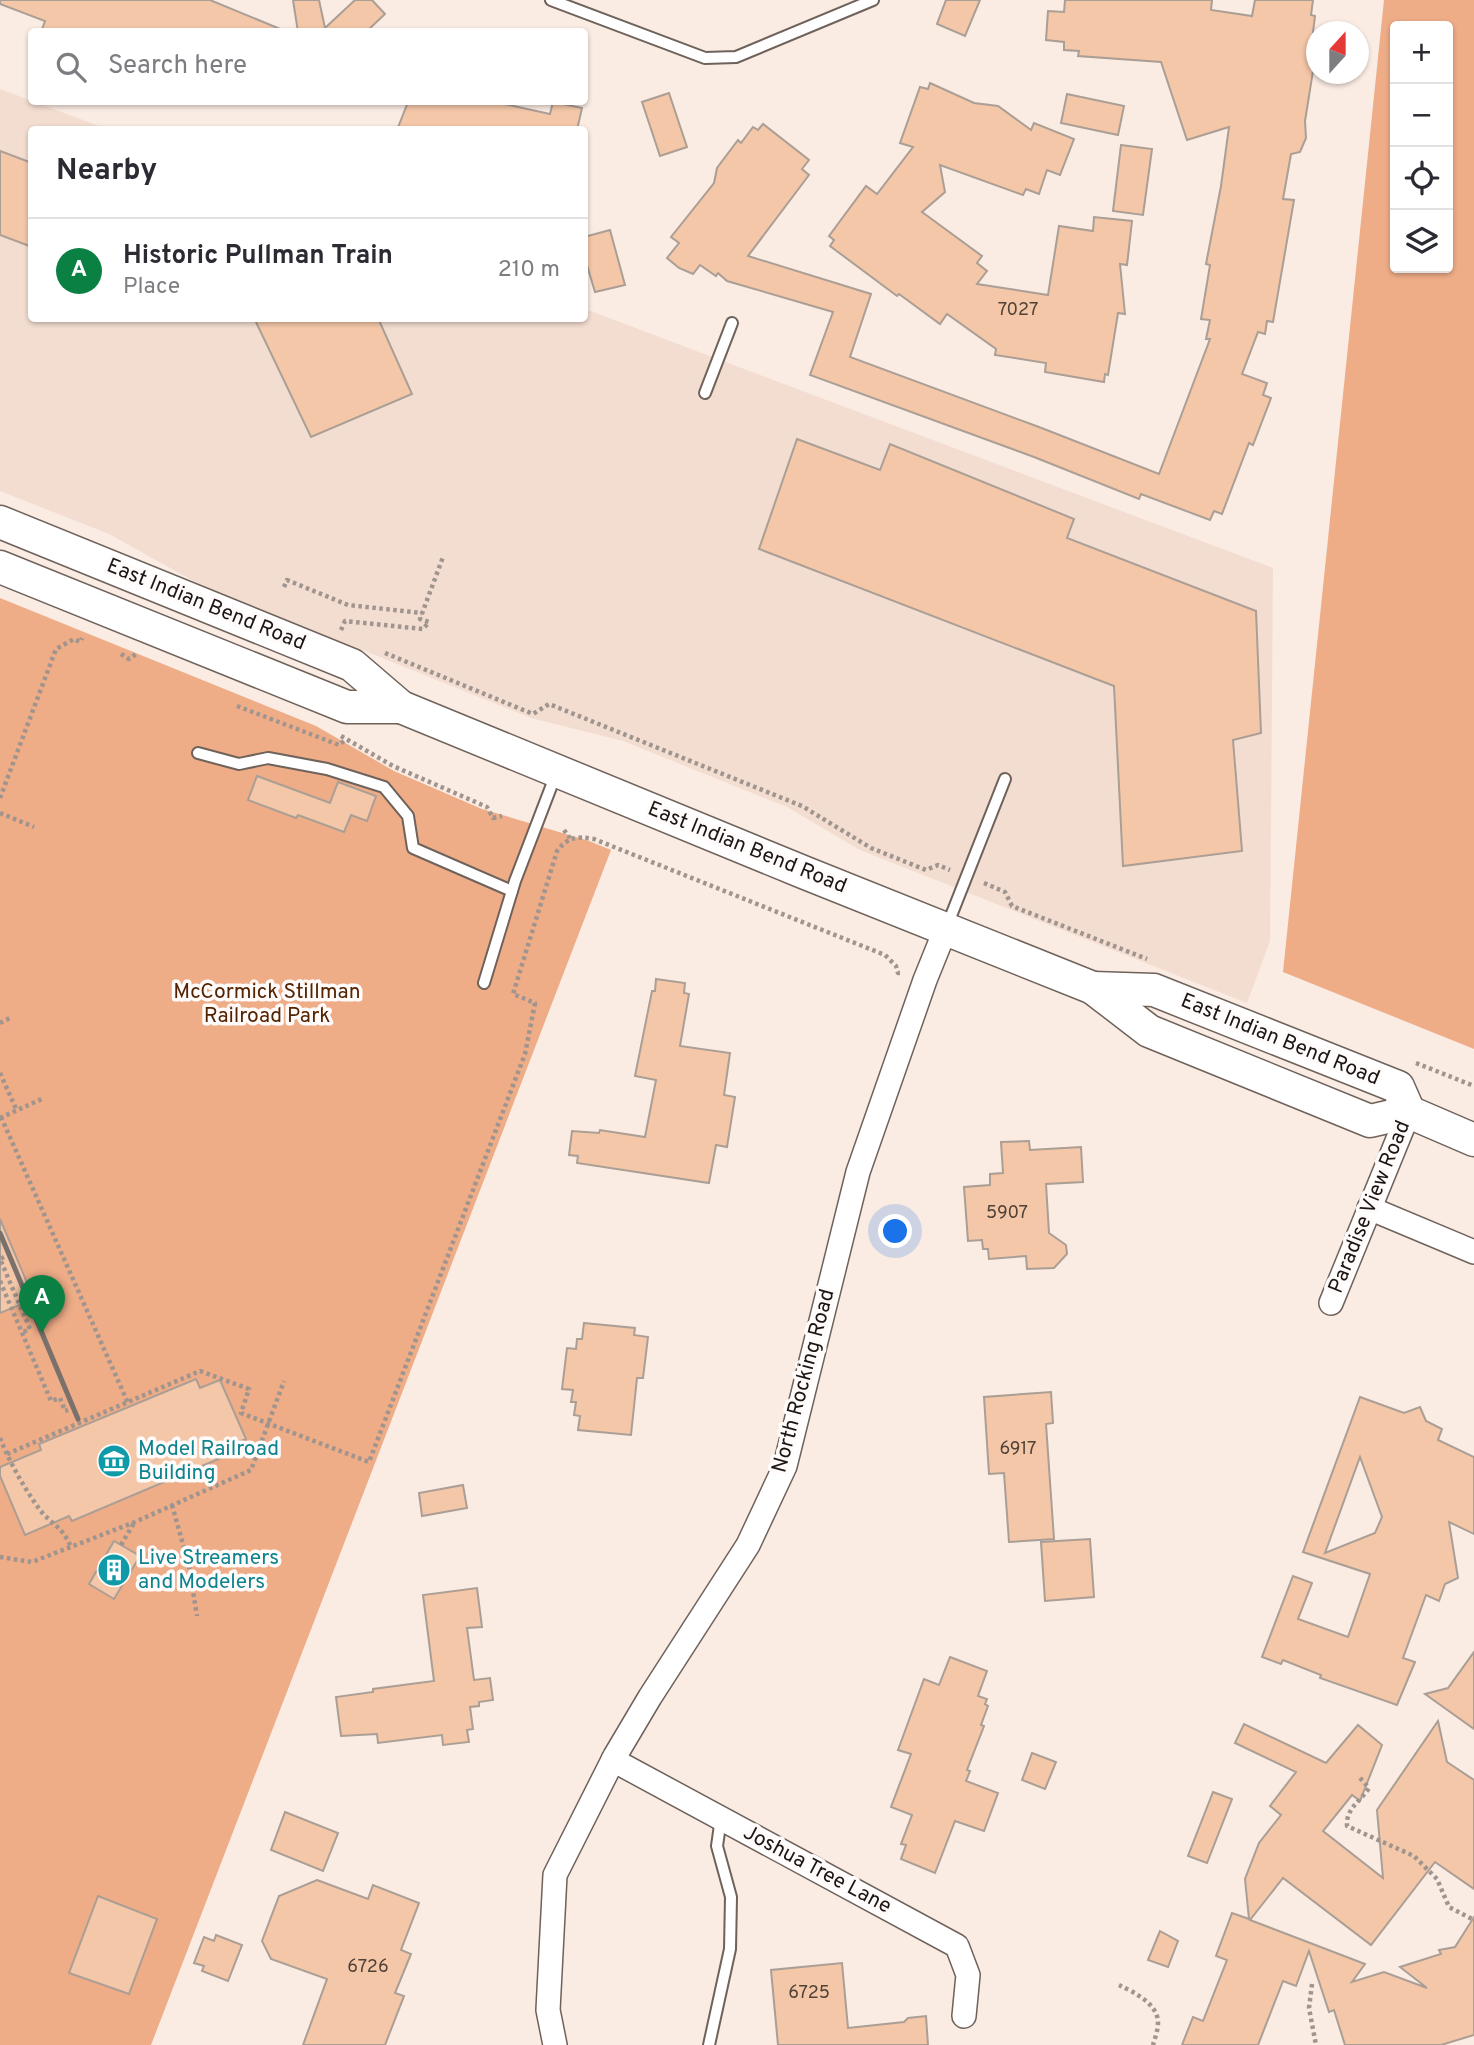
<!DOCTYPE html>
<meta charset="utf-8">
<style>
body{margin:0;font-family:Overpass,sans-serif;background:#f7f7f7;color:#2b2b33}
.controls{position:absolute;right:21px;top:21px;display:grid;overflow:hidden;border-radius:7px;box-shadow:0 2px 5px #0004}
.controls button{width:63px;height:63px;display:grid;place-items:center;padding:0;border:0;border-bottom:2px solid #e1e1e2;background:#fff;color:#2b2b33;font:35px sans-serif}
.compass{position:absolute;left:1306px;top:21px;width:63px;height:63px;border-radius:50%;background:#fff;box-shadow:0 2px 5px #0004;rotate:21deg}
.you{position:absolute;left:896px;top:1232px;width:24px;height:24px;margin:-18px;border:5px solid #fff;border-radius:50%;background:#1a73e8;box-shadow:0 0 0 10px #1a73e833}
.badge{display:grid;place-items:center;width:46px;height:46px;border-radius:50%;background:#0b8043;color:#fff;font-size:23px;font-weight:700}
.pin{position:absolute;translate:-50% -58px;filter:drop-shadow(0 2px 4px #0008)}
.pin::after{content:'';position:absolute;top:37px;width:24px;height:21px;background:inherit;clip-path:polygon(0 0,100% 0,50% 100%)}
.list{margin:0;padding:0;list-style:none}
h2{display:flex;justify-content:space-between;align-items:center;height:91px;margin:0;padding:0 28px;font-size:30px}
h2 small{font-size:23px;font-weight:400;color:#7c7c81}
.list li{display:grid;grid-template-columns:46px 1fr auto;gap:21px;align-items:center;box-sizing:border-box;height:105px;padding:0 28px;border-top:2px solid #e1e1e2}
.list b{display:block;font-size:26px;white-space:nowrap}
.list p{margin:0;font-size:23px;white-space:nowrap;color:#7c7c81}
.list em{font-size:23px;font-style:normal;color:#7c7c81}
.icon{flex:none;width:38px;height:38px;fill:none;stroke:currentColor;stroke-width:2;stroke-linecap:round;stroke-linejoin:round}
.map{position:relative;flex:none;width:1474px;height:2045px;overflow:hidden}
.search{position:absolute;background:#fff;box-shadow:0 2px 5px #0004;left:28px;top:28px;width:560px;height:77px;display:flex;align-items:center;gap:18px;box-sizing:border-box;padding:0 24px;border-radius:7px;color:#7c7c81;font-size:26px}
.panel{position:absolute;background:#fff;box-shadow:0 2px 5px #0004;left:28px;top:126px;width:560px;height:196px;border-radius:7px}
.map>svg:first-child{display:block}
.built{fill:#f3ddd1}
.green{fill:#eeac87;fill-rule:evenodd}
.building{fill:#f4c7a8;stroke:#aa9e95;stroke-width:2;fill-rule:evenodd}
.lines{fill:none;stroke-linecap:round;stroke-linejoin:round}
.lane-casing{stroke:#6e625b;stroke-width:14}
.street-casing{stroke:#6e625b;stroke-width:26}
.secondary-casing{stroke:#6e625b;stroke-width:35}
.path{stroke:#9f948e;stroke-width:4.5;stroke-dasharray:3.5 3.5;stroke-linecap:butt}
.lane{stroke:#fff;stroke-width:10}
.street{stroke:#fff;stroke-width:23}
.secondary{stroke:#fff;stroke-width:32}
.rail{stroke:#7a716c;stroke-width:5}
.labels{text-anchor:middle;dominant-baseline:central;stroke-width:7;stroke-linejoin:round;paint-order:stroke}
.number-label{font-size:18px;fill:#514238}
.street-label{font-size:21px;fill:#1b1613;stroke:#fefbfa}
.park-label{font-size:21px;fill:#542301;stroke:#fefbfa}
.culture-label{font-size:21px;fill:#0d838f;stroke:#fefbfa;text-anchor:start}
</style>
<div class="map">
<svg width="1474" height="2045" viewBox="0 0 1474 2045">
<rect width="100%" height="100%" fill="#faebe3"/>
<polygon class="built" points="0,89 107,129 32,130 32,318 584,318 585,309 1273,568 1270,941 1247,1003 860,850 787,807 623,741 531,718 199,584 109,534 0,491"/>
<g class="green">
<path d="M 1384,0 L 1474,0 L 1474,1049 L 1283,972 ZM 1395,26 L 1448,26 L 1448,268 L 1395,268 Z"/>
<polygon points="0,598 316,726 394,771 482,809 589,841 611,850 151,2045 0,2045"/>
</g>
<g class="building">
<polygon points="0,0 210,0 285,31 41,32 45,21 0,4"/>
<polygon points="293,0 319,0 325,28 355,0 372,0 385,14 366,32 298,32"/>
<polygon points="946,0 980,0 965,36 937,24"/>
<polygon points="1065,0 1212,0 1211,10 1252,16 1255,0 1313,0 1311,15 1315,16 1313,32 1317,32 1317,46 1305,121 1306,138 1300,152 1291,154 1283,199 1294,200 1273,322 1267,321 1265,334 1258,332 1242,374 1267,383 1263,395 1271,398 1253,445 1249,443 1222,514 1214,511 1210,520 1141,494 1139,499 1034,457 810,375 833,312 727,281 718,273 716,276 700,265 693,274 679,268 667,258 679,243 671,237 714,183 717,168 738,140 741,143 753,127 758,130 763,124 809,160 802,169 809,175 748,256 871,294 850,357 1039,427 1159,474 1210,339 1206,339 1210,320 1201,319 1210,265 1206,264 1221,186 1229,127 1187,140 1161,62 1078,56 1079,51 1064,50 1064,42 1046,40 1048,11 1064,12"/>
<polygon points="930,83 974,103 998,106 1031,130 1034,123 1074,139 1060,175 1047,170 1039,194 1026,189 1023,195 940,165 945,192 922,212 982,256 977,263 987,271 977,284 1048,295 1059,226 1093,231 1094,217 1132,221 1127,265 1120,264 1125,314 1118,313 1108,375 1105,374 1104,382 1045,372 1046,363 995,355 996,349 947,314 940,324 899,294 897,296 830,246 834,240 829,236 866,186 877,194 913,147 900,143 920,87 928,89"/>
<polygon points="669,93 687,147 660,156 642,102"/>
<polygon points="1067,94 1124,106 1118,135 1061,123"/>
<polygon points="408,102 495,102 550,114 553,102 582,108 577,130 397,130"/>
<polygon points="1121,145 1152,149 1143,215 1113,211"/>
<polygon points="0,151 32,163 32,247 0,235"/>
<polygon points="610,230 625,285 595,292 584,255 584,237"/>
<polygon points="254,318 378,318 412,394 311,437"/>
<polygon points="797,439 880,470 890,444 1074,519 1067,538 1256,611 1261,733 1233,740 1242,851 1123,866 1114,686 759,549"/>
<polygon points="257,776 330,803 338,782 376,796 367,821 351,815 344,832 298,815 296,818 248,800"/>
<polygon points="656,979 685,983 684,993 689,994 680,1046 730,1053 724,1095 735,1097 727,1147 716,1145 709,1183 577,1163 578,1156 569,1155 572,1131 599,1133 600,1130 645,1137 656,1080 635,1076 652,991 655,991"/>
<polygon points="1029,1141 1030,1150 1081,1147 1083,1182 1046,1184 1049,1233 1066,1245 1067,1254 1054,1268 1027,1269 1026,1256 989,1259 988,1249 983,1249 982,1240 968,1241 964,1187 990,1185 990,1174 1003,1173 1001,1142"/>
<polygon points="0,1219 34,1299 0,1313"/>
<polygon points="584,1323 635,1328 634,1335 648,1337 643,1378 637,1378 631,1435 578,1430 580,1416 574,1415 576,1402 571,1402 573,1390 562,1389 567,1348 576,1349 577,1339 582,1339"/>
<polygon points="196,1379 200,1388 220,1380 246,1439 225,1447 228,1455 72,1521 69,1516 25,1535 0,1476 0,1467 41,1450 39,1444"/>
<polygon points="1051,1392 1053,1423 1046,1424 1054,1539 1009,1542 1004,1473 989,1474 984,1397"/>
<path d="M 1360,1397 L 1404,1413 L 1420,1407 L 1426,1421 L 1442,1429 L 1438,1440 L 1474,1457 L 1474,1534 L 1449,1522 L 1458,1578 L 1445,1584 L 1439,1601 L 1426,1595 L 1403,1658 L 1415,1662 L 1397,1705 L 1320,1678 L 1321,1675 L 1283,1660 L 1281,1664 L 1262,1657 L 1293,1576 L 1312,1583 L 1298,1619 L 1348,1637 L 1370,1574 L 1303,1552 ZM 1360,1457 L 1382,1517 L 1375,1533 L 1325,1553 Z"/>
<polygon points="463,1485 467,1508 422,1516 419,1493"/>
<polygon points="1090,1539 1094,1597 1045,1601 1041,1542"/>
<polygon points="114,1541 140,1556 114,1599 89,1584"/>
<polygon points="477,1588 482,1627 467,1628 474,1680 490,1678 493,1700 479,1702 479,1706 470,1707 473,1729 467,1730 469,1742 443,1745 442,1735 378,1743 377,1734 341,1736 336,1697 373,1692 373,1689 434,1681 423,1595"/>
<polygon points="1474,1652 1474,1729 1425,1694 1448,1688"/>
<polygon points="950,1657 987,1671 978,1696 987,1699 985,1704 988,1706 981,1725 984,1726 967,1770 970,1771 966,1781 998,1793 984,1831 955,1821 935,1873 901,1859 906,1845 901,1844 912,1815 891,1807 911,1754 898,1750 924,1679 939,1685"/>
<polygon points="1438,1721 1447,1762 1474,1780 1474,1889 1435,1862 1371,1945 1283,1878 1250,1920 1365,1964 1352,1982 1384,1972 1427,1988 1400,1967 1441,1954 1439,1950 1455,1947 1474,1917 1474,2035 1441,2045 1345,2045 1334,2010 1329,2012 1309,1951 1296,1986 1283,1981 1258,2045 1182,2045 1193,2017 1203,2021 1227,1960 1216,1956 1232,1913 1249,1919 1245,1879 1259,1843 1281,1815 1270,1806 1296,1772 1235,1743 1244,1724 1326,1763 1358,1725 1382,1745 1360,1801 1352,1795 1323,1831 1383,1878 1377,1810"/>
<polygon points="1032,1753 1056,1762 1045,1789 1022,1780"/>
<polygon points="1213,1792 1232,1799 1207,1863 1188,1856"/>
<polygon points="285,1812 338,1833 323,1871 271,1850"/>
<polygon points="317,1880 368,1899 373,1885 419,1903 401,1950 411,1954 395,1993 404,1996 385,2045 303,2045 327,1979 271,1959 262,1941 279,1896"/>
<polygon points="98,1896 157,1919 129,1994 69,1973"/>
<polygon points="1160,1931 1178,1941 1168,1967 1148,1960"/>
<polygon points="216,1935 242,1945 228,1981 202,1971 204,1966 194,1963 204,1937 214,1941"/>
<polygon points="842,1963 848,2028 904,2022 908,2018 926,2016 928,2045 778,2045 771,1970"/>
</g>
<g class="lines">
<defs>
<g id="lane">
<polyline points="551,0 705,58 736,57 873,0"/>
<polyline points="705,393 732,323"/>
<polyline points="198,753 239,764 268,758 327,769 384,787 408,816 413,848 512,891"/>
<polyline points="947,926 1005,779"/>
<polyline points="484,983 515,881 556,774"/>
<polyline points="709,2045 730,1949 731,1897 717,1846 721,1818"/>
</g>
<g id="street">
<polyline points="1369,1208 1474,1252"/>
<polyline points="1331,1303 1409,1112"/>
<polyline points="613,1760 957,1946 968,1975 964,2016"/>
<polyline points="555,2045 548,2010 555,1875 615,1756 650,1697 748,1545 785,1466 858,1172 925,980 946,928"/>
</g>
<g id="secondary">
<polyline points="0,522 352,665 401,707 803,872 1093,988 1149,1031 1370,1121 1409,1112 1474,1140"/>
<polyline points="0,567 347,707 401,707"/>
<polyline points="1093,988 1154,990 1398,1087 1409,1112"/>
</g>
</defs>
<use href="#lane" class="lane-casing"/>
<use href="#street" class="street-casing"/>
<use href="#secondary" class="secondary-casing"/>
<g class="path">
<polyline points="284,587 287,580 348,605 422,613"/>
<polyline points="341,630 345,621 423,629 429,622 420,619 443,557"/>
<polyline points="385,653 533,714 549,704 802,806 871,848 926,870 938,865 950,870"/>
<polyline points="121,654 129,659 136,654"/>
<polyline points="237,706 339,745 346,739"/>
<polyline points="341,736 393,766 487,807 493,818 502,816"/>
<polyline points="0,798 56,649 74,639 80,642 82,638"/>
<polyline points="0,813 34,827"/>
<polyline points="564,830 570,838"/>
<polyline points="984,883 1005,892 1012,906 1147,959"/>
<polyline points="0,1023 12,1017"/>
<polyline points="1416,1063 1474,1086"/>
<polyline points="0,1073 17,1111"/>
<polyline points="1,1117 128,1403"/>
<polyline points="0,1118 44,1098"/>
<polyline points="4,1257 0,1259 30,1329 23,1332"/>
<polyline points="0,1281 51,1401 60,1398 65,1411 68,1410"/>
<path d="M 0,1438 C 10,1463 24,1488 40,1510 C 53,1526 61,1525 71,1547"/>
<path d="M 7,1454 L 200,1371 L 249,1389 L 241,1413 L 369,1462 L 525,1054 L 535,1003 L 513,994 L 557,851 C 568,837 577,836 594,839 L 885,955 L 896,966 L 898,973 L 901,973"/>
<polyline points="172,1505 189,1566 197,1616"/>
<polyline points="121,1545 134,1523"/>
<polyline points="0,1557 32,1562 135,1522 251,1470 284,1381"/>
<path d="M 1360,1778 L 1369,1788 C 1360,1802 1346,1808 1347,1826 L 1414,1856 L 1437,1879 L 1449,1907 L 1474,1920"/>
<polyline points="1312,1984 1309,2008 1316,2045"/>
<path d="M 1119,1985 C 1133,1992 1158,2003 1158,2023 C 1158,2030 1155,2038 1153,2045"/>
</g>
<use href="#lane" class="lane"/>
<use href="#street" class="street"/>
<use href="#secondary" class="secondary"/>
<polyline class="rail" points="0,1233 78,1419"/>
</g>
<defs>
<symbol id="museum-disc" viewBox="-11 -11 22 22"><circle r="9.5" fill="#0f9aa8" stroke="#fefbfa"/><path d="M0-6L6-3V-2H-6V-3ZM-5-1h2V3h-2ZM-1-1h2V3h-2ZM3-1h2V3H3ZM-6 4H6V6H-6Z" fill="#fff"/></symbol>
<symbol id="building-disc" viewBox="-11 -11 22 22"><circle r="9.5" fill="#0f9aa8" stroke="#fefbfa"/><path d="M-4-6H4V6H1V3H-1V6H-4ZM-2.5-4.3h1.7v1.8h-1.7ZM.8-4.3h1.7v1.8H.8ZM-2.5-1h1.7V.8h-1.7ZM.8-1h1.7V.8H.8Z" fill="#fff"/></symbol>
</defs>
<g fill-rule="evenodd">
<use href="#museum-disc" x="95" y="1442" width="38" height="38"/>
<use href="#building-disc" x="95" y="1551" width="38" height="38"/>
</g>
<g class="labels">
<g class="number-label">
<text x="1018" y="310">7027</text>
<text x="1007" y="1213">5907</text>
<text x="1018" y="1449">6917</text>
<text x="368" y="1967">6726</text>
<text x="809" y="1993">6725</text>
</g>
<g class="street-label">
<text transform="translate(206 605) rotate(22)">East Indian Bend Road</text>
<text transform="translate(747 848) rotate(22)">East Indian Bend Road</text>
<text transform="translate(1280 1040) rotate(22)">East Indian Bend Road</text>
<text transform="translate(1370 1207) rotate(-68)">Paradise View Road</text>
<text transform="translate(804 1381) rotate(-75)">North Rocking Road</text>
<text transform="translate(817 1870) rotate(28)">Joshua Tree Lane</text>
</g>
<g class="park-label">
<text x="267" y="992">McCormick Stillman<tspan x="267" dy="24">Railroad Park</tspan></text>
</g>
<g class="culture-label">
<text x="138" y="1449">Model Railroad<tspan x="138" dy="24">Building</tspan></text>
<text x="138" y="1558">Live Streamers<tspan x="138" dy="24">and Modelers</tspan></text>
</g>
</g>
</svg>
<div class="controls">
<button>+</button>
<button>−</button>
<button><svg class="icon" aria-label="locate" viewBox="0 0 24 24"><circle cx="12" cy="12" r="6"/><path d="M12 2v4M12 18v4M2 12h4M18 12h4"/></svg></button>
<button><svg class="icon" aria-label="layers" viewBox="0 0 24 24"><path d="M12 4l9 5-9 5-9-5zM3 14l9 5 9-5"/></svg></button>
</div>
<svg class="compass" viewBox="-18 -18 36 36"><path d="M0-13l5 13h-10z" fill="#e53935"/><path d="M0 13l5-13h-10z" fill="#7c7c81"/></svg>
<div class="you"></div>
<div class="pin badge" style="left:42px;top:1333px">A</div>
<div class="search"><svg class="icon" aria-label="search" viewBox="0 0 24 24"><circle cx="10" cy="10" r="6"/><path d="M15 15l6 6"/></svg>Search here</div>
<section class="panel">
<h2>Nearby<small></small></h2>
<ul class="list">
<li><span class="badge">A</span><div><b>Historic Pullman Train</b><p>Place</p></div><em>210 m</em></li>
</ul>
</section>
</div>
